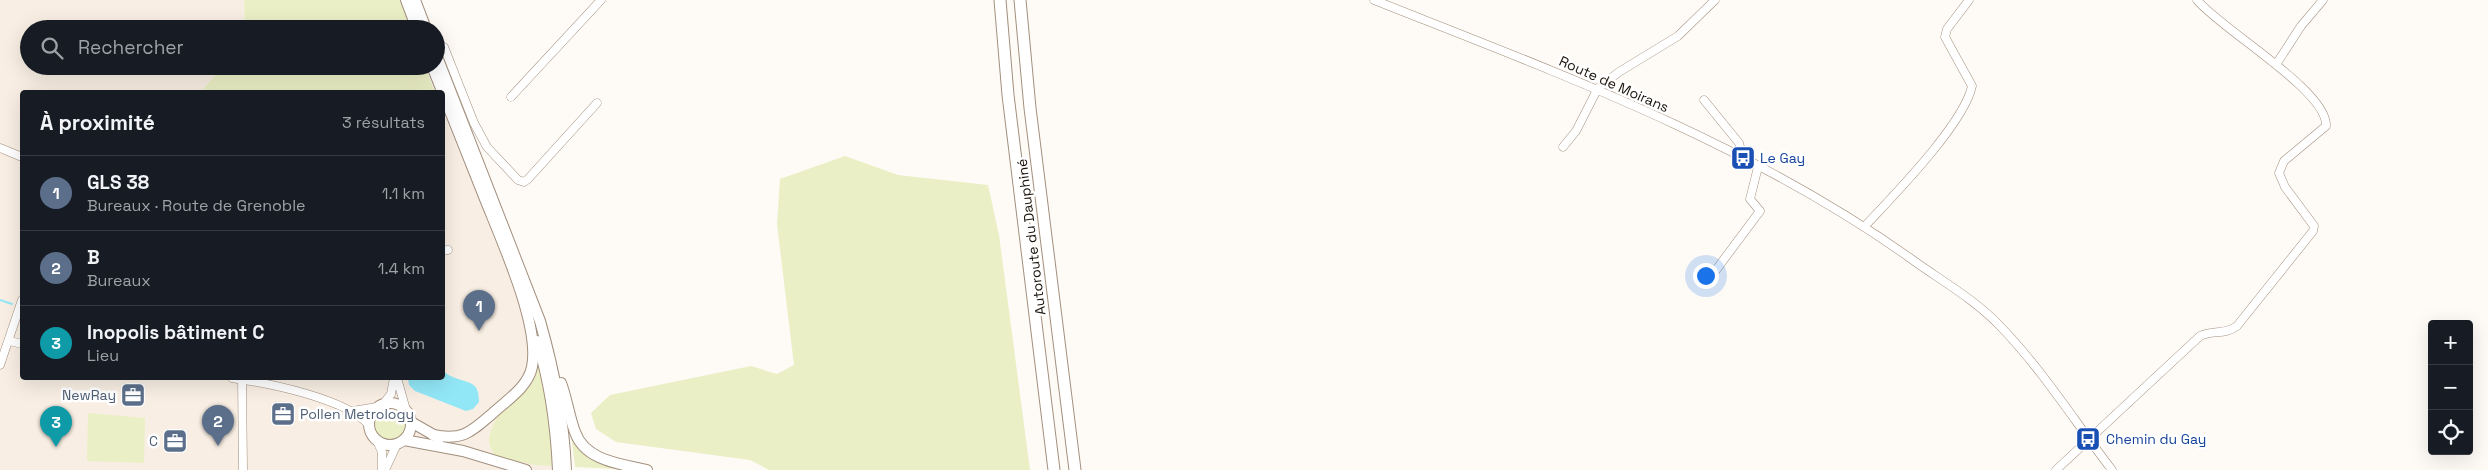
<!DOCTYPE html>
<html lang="fr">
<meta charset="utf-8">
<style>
body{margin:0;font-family:"Space Grotesk",sans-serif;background:#20242c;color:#f1f3f6}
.controls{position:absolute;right:15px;bottom:15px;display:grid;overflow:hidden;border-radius:5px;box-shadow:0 5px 20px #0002}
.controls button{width:45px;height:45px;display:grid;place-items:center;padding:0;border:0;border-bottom:1px solid #363941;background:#171b24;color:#f1f3f6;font:25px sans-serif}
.you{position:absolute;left:1705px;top:275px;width:18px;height:18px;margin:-12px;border:4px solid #fff;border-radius:50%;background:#1a73e8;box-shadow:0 0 0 8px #1a73e833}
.badge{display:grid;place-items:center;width:32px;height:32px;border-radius:50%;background:#98b4c0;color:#fff;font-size:16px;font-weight:700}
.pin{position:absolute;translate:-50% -41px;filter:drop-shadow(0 1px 2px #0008)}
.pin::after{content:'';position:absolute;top:26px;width:18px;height:15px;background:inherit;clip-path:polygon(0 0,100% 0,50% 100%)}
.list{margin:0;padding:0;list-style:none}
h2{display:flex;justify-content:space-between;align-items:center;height:65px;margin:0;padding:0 20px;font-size:21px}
h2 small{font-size:16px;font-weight:400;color:#9ea1a6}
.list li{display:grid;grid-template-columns:32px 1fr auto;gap:15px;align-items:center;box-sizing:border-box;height:75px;padding:0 20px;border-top:1px solid #363941}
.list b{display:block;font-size:19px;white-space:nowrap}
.list p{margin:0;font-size:16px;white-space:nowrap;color:#9ea1a6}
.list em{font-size:16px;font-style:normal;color:#9ea1a6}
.icon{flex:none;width:28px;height:28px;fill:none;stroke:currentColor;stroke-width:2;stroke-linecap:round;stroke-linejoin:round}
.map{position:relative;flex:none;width:2488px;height:470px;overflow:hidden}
.search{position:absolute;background:#171b24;box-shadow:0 5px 20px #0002;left:20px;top:20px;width:425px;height:55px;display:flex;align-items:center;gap:12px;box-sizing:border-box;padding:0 18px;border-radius:28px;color:#9ea1a6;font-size:19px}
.panel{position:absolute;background:#171b24;box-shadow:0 5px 20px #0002;left:20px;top:90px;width:425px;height:290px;border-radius:5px}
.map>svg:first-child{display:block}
.built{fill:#f8eee3}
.green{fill:#ebefc5}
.water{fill:#92e7f7}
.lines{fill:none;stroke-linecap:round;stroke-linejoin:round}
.stream{stroke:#92e7f7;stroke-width:2}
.minor-casing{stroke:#a28f7d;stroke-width:9}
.major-casing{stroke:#a28f7d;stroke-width:12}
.highway-casing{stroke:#a28f7d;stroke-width:13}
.minor{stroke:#fff;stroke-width:8}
.major{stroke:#fff;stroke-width:10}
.highway{stroke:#fff;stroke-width:11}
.labels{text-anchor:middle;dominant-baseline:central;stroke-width:5;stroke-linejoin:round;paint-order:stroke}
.street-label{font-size:14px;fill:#1b140d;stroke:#fff}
.transit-label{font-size:14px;fill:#164399;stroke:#fff;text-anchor:start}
.service-label{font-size:14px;fill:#4e5e75;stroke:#fff;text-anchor:end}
</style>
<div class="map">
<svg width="2488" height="470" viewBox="0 0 2488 470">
<rect width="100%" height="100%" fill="#fefaf6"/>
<polygon class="built" points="0,0 244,0 245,29 29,29 29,66 224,66 200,92 22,92 22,378 442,378 443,112 534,334 552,429 554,470 0,470"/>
<g class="green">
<polygon points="244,0 401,0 412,29 245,29"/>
<polygon points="224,66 425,66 435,92 200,92"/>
<polygon points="845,156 898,175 988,185 999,235 1030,470 769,470 750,460 616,442 596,429 591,413 610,395 751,366 777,374 794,365 777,224 780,179"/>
<path d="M 537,368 L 542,368 L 555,466 L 535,465 L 495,456 C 494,453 491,449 490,446 C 483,423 523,384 537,368 Z"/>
<circle cx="390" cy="425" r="15"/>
<polygon points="88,413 145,418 144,463 87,461"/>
<polygon points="571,433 577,442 638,470 575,467"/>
</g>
<path class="water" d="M 443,372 C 447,373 449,376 453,377 C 469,384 479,380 479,402 L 473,409 L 466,411 L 415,391 L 409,385 L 408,378 L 442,378 Z"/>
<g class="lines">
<polyline class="stream" points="0,300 12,304"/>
<defs>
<g id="minor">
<path d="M 1374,0 C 1558,73 1747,142 1910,258 C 1940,280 1973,298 1999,325 C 2042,369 2075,422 2112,470"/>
<polyline points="436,50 444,47 474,123 487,147 518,180 524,182 528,179 597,103"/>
<polyline points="2277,63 2301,26 2323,0"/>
<polyline points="511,97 601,0"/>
<polyline points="1704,100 1739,143 1743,158"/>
<polyline points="1563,147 1576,131 1598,88 1619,72 1678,36 1715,0"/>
<polyline points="0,148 22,157"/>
<path d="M 1865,226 C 1893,196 1964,124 1972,86 L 1945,37 L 1947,29 L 1969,0"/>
<polyline points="442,251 448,250"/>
<polyline points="1713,274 1760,211 1750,199 1758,167"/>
<polyline points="10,341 22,344"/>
<polyline points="0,365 22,300"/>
<path d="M 232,378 C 267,383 345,398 369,425"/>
<polyline points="242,378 243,470"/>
<polyline points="397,378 406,410"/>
<polyline points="384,403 391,394 394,378"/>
<polyline points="353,411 377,407"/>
<polyline points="377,441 382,452 382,470"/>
<polyline points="385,470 397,444"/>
<path d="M 2056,470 L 2200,336 C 2213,330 2225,335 2237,326 L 2313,231 L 2314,226 L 2285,187 L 2279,173 L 2284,161 L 2326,126 C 2328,91 2222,30 2197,0"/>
</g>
<g id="major">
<polyline points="406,0 417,29"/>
<polyline points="415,0 426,29"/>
<path d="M 436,54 L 540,321 C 554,370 564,419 566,470"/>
<path d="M 432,66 C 449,109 466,151 483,194 C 499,235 541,325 532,367 C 528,387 507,400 493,413 C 471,432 463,441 433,435"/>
<path d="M 537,341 C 550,382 556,427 558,470"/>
<path d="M 561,383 C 567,399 569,416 575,432 C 585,461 621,464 647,470"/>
<circle cx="390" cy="424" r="21"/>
<polyline points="411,422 439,438"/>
<polyline points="404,440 463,451 526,470"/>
</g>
<g id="highway">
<polyline points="1000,0 1008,95 1054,470"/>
<polyline points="1020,0 1030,108 1075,470"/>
</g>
</defs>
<use href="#minor" class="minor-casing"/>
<use href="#major" class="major-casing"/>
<use href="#highway" class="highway-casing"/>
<use href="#minor" class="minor"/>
<use href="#major" class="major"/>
<use href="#highway" class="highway"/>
</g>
<defs>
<symbol id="bus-square" viewBox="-11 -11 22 22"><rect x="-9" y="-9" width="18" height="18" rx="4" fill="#1a4fb4" stroke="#fff"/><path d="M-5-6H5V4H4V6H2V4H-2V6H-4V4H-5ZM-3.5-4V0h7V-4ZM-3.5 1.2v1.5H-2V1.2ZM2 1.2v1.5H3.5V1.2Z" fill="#fff"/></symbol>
<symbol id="office-square" viewBox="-11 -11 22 22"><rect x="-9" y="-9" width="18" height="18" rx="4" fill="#5c6f8a" stroke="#fff"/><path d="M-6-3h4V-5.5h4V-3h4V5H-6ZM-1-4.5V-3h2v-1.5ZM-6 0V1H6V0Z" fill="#fff"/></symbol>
</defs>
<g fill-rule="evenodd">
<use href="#bus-square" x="1729" y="144" width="28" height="28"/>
<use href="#office-square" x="119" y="381" width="28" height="28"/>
<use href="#office-square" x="269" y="400" width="28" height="28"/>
<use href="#bus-square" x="2074" y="425" width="28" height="28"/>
<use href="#office-square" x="161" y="427" width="28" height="28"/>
</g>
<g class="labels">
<g class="street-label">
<text transform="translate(1614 84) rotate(24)">Route de Moirans</text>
<text transform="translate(1031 237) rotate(-97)">Autoroute du Dauphiné</text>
</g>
<g class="transit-label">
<text x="1760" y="158">Le Gay</text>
<text x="2106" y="439">Chemin du Gay</text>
</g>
<g class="service-label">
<text x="116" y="395">NewRay</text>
<text x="300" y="414" text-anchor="start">Pollen Metrology</text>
<text x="158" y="441">C</text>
</g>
</g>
</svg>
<div class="controls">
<button>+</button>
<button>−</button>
<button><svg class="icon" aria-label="locate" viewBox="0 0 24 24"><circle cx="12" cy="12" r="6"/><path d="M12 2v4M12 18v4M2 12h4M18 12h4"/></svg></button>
</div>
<div class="you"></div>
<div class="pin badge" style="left:479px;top:331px;background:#5c6f8a">1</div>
<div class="pin badge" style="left:218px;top:446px;background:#5c6f8a">2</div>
<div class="pin badge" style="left:56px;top:447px;background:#0f9aa8">3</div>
<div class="search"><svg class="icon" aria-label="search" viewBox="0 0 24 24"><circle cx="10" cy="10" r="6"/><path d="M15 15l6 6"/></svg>Rechercher</div>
<section class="panel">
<h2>À proximité<small>3 résultats</small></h2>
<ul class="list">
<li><span class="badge" style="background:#5c6f8a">1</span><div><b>GLS 38</b><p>Bureaux · Route de Grenoble</p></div><em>1.1 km</em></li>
<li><span class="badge" style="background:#5c6f8a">2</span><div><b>B</b><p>Bureaux</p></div><em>1.4 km</em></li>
<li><span class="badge" style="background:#0f9aa8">3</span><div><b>Inopolis bâtiment C</b><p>Lieu</p></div><em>1.5 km</em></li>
</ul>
</section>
</div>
